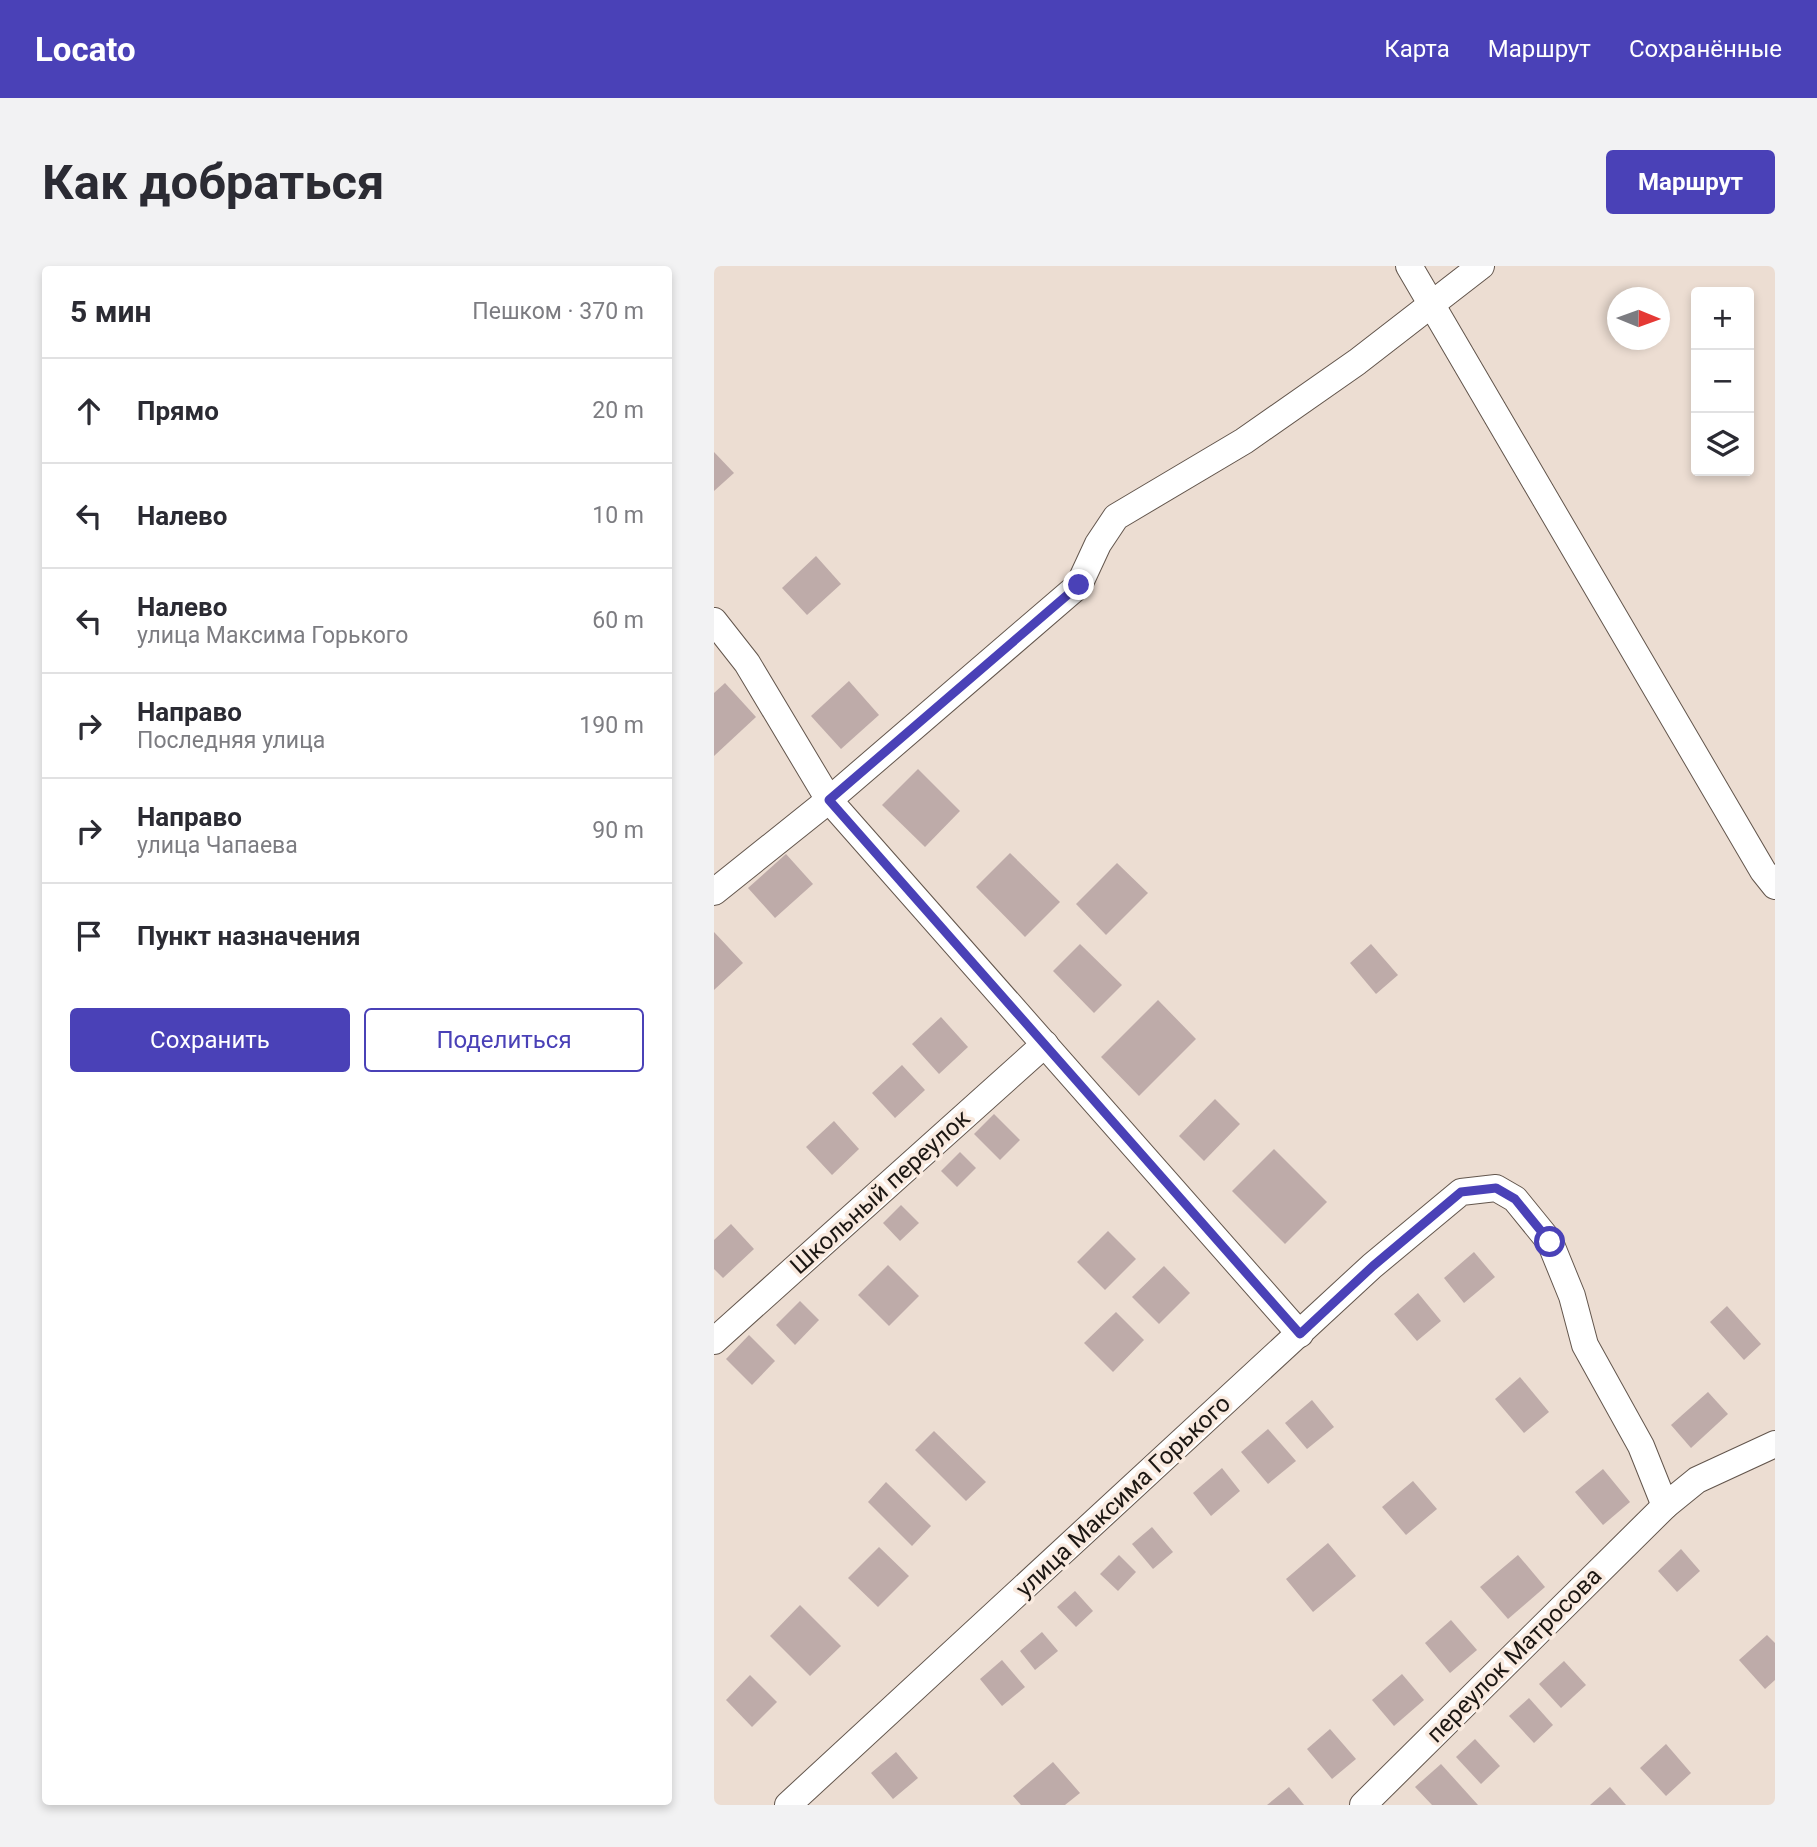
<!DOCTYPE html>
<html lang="ru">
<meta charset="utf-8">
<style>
body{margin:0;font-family:Roboto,sans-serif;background:#f2f2f3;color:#2b2b33}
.controls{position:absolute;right:21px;top:21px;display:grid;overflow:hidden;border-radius:7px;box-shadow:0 4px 10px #0003}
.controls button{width:63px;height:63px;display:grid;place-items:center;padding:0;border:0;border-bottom:2px solid #e1e1e2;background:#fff;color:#2b2b33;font:35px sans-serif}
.compass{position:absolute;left:893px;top:21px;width:63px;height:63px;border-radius:50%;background:#fff;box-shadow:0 4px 10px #0003;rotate:91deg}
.stop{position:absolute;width:21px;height:21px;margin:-16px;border:5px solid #4a41b7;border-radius:50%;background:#fff}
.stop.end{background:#4a41b7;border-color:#fff;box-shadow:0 2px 7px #0008}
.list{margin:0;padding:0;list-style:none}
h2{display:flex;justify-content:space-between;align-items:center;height:91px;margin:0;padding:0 28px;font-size:30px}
h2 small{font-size:23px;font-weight:400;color:#7c7c81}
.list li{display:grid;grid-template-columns:46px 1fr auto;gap:21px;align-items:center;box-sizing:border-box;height:105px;padding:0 28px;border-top:2px solid #e1e1e2}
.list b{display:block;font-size:26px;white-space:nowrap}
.list p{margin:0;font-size:23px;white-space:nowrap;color:#7c7c81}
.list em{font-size:23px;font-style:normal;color:#7c7c81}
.actions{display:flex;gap:14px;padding:21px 28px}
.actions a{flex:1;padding:16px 0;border:2px solid #4a41b7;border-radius:7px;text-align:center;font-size:24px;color:#4a41b7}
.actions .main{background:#4a41b7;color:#fff}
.icon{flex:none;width:38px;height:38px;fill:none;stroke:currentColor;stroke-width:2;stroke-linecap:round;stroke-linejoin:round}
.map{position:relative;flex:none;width:1061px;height:1539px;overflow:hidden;border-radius:7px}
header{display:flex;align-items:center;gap:42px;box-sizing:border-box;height:98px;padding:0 35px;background:#4a41b7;color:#fff}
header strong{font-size:33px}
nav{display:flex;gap:38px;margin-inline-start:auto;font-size:24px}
.intro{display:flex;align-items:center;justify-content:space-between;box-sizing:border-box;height:168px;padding:0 42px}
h1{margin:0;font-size:49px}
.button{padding:18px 32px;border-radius:7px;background:#4a41b7;color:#fff;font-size:24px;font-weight:700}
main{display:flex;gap:42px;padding:0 42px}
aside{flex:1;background:#fff;border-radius:7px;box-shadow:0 4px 10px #0003}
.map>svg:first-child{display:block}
.building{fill:#beaba9}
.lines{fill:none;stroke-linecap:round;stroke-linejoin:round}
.minor-casing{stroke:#63564d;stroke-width:28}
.minor{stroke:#fff;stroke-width:26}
.route{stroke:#4a41b7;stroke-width:9}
.labels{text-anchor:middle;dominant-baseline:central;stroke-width:7;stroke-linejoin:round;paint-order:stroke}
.street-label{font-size:24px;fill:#1c1713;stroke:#f9eadf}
</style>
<header>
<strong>Locato</strong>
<nav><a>Карта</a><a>Маршрут</a><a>Сохранённые</a></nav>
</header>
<div class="intro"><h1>Как добраться</h1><a class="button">Маршрут</a></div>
<main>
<aside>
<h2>5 мин<small>Пешком · 370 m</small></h2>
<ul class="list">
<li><svg class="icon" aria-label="ahead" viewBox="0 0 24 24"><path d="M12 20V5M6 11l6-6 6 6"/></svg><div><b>Прямо</b></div><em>20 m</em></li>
<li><svg class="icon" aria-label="left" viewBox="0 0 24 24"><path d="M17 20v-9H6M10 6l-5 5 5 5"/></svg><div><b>Налево</b></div><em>10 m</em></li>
<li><svg class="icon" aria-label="left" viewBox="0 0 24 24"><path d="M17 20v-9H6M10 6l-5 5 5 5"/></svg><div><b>Налево</b><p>улица Максима Горького</p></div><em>60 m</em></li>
<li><svg class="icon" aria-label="right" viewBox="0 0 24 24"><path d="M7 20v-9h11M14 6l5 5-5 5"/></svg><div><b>Направо</b><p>Последняя улица</p></div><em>190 m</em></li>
<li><svg class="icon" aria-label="right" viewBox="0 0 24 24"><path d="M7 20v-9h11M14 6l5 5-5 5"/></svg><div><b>Направо</b><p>улица Чапаева</p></div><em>90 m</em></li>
<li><svg class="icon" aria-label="arrive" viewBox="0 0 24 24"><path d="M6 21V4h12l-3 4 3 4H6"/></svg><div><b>Пункт назначения</b></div></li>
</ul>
<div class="actions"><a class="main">Сохранить</a><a>Поделиться</a></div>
</aside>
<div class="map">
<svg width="1061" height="1539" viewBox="0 0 1061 1539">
<rect width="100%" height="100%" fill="#ecddd2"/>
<g class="building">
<polygon points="0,186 20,207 0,225"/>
<polygon points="102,290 127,318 93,349 68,322"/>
<polygon points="135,415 165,449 127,483 97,450"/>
<polygon points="11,417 42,451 0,490 0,427"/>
<polygon points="204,503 246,545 211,581 168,539"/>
<polygon points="296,587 346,636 311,671 262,621"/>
<polygon points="72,588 99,618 61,652 34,622"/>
<polygon points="403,597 434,627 392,669 362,638"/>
<polygon points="0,666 29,697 0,724"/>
<polygon points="366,678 408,719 380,747 339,705"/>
<polygon points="657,678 684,709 662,728 636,697"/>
<polygon points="444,734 482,773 425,830 387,791"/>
<polygon points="227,751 254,781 225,808 198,778"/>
<polygon points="188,799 211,824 181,852 158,827"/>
<polygon points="501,833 526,858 490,895 465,870"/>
<polygon points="280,848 306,874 286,894 260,868"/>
<polygon points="120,855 145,883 118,909 92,881"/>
<polygon points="560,883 613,936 571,978 518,925"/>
<polygon points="246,886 262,902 243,921 227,905"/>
<polygon points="187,939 205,957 186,975 169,957"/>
<polygon points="17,958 40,983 9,1012 0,1003 0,974"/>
<polygon points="394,965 422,993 391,1024 363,996"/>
<polygon points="760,986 781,1011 750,1037 730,1012"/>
<polygon points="174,999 205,1030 175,1060 144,1029"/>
<polygon points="450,1000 476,1027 445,1058 418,1031"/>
<polygon points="704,1027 727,1055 703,1075 680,1048"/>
<polygon points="86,1035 105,1054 81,1079 62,1059"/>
<polygon points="1013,1040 1047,1078 1030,1094 996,1056"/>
<polygon points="402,1046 430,1074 399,1106 370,1077"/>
<polygon points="35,1069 61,1095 38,1119 12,1093"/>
<polygon points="806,1111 835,1146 810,1167 781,1133"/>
<polygon points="994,1126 1014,1148 977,1182 957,1159"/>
<polygon points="598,1134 620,1161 593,1183 571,1157"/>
<polygon points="554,1163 582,1195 554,1218 527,1186"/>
<polygon points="220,1165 272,1216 252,1235 201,1184"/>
<polygon points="508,1202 526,1225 497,1250 479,1227"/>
<polygon points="889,1203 916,1236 889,1259 861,1226"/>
<polygon points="699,1215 723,1243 692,1269 668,1241"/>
<polygon points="172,1216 217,1260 198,1280 154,1236"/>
<polygon points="438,1261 459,1286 439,1303 418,1278"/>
<polygon points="614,1277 642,1310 599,1346 572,1313"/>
<polygon points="165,1281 195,1310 164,1341 134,1312"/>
<polygon points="967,1283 986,1305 963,1326 944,1305"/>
<polygon points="405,1289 422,1306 404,1325 386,1308"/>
<polygon points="804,1289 831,1321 794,1353 766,1321"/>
<polygon points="361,1325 379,1345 362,1361 343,1341"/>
<polygon points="86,1339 127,1380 96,1410 56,1370"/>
<polygon points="737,1354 763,1384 736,1407 711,1377"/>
<polygon points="328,1366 344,1385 321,1404 306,1385"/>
<polygon points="1053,1369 1061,1377 1061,1414 1051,1423 1025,1394"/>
<polygon points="288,1394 311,1421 288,1440 266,1413"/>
<polygon points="850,1395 872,1419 847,1442 825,1418"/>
<polygon points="688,1408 710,1434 680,1460 658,1434"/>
<polygon points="36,1409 63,1436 38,1461 12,1434"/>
<polygon points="815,1432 839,1459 820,1477 795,1450"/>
<polygon points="616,1463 642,1493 618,1513 593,1483"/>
<polygon points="761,1473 786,1500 767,1518 742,1491"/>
<polygon points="952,1478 977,1507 952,1530 926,1502"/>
<polygon points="182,1486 204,1512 179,1533 157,1507"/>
<polygon points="339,1496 366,1527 351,1539 307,1539 299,1530"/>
<polygon points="727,1498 764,1539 718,1539 701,1521"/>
<polygon points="575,1521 590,1539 553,1539"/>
<polygon points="896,1521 912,1539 876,1539"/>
</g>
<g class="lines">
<defs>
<g id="minor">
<polyline points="695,0 1049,605 1061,620"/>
<polyline points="0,355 33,397 115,534 586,1068"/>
<polyline points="0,626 115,534 365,319 384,278 402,251 530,175 643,96 767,0"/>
<polyline points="0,1075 331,778"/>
<polyline points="74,1539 658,1000 747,926 782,922 801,933 836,976 858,1030 871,1079 927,1180 951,1240 983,1214 1061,1178"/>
<polyline points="649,1539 951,1240"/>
</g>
</defs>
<use href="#minor" class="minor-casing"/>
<use href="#minor" class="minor"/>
</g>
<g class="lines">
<polyline class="route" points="365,319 115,534 586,1068 659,1000 747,926 782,922 801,933 836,976"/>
</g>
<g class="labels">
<g class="street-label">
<text transform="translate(166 926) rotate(-42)">Школьный переулок</text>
<text transform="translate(409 1230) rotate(-43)">улица Максима Горького</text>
<text transform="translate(800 1389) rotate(-45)">переулок Матросова</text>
</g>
</g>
</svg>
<div class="controls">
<button>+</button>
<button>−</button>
<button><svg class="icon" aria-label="layers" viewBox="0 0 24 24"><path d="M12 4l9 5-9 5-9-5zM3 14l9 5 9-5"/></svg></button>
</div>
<svg class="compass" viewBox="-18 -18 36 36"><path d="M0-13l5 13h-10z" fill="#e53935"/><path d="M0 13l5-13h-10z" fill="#7c7c81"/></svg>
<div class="stop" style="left:836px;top:976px"></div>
<div class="stop end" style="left:365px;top:319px"></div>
</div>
</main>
